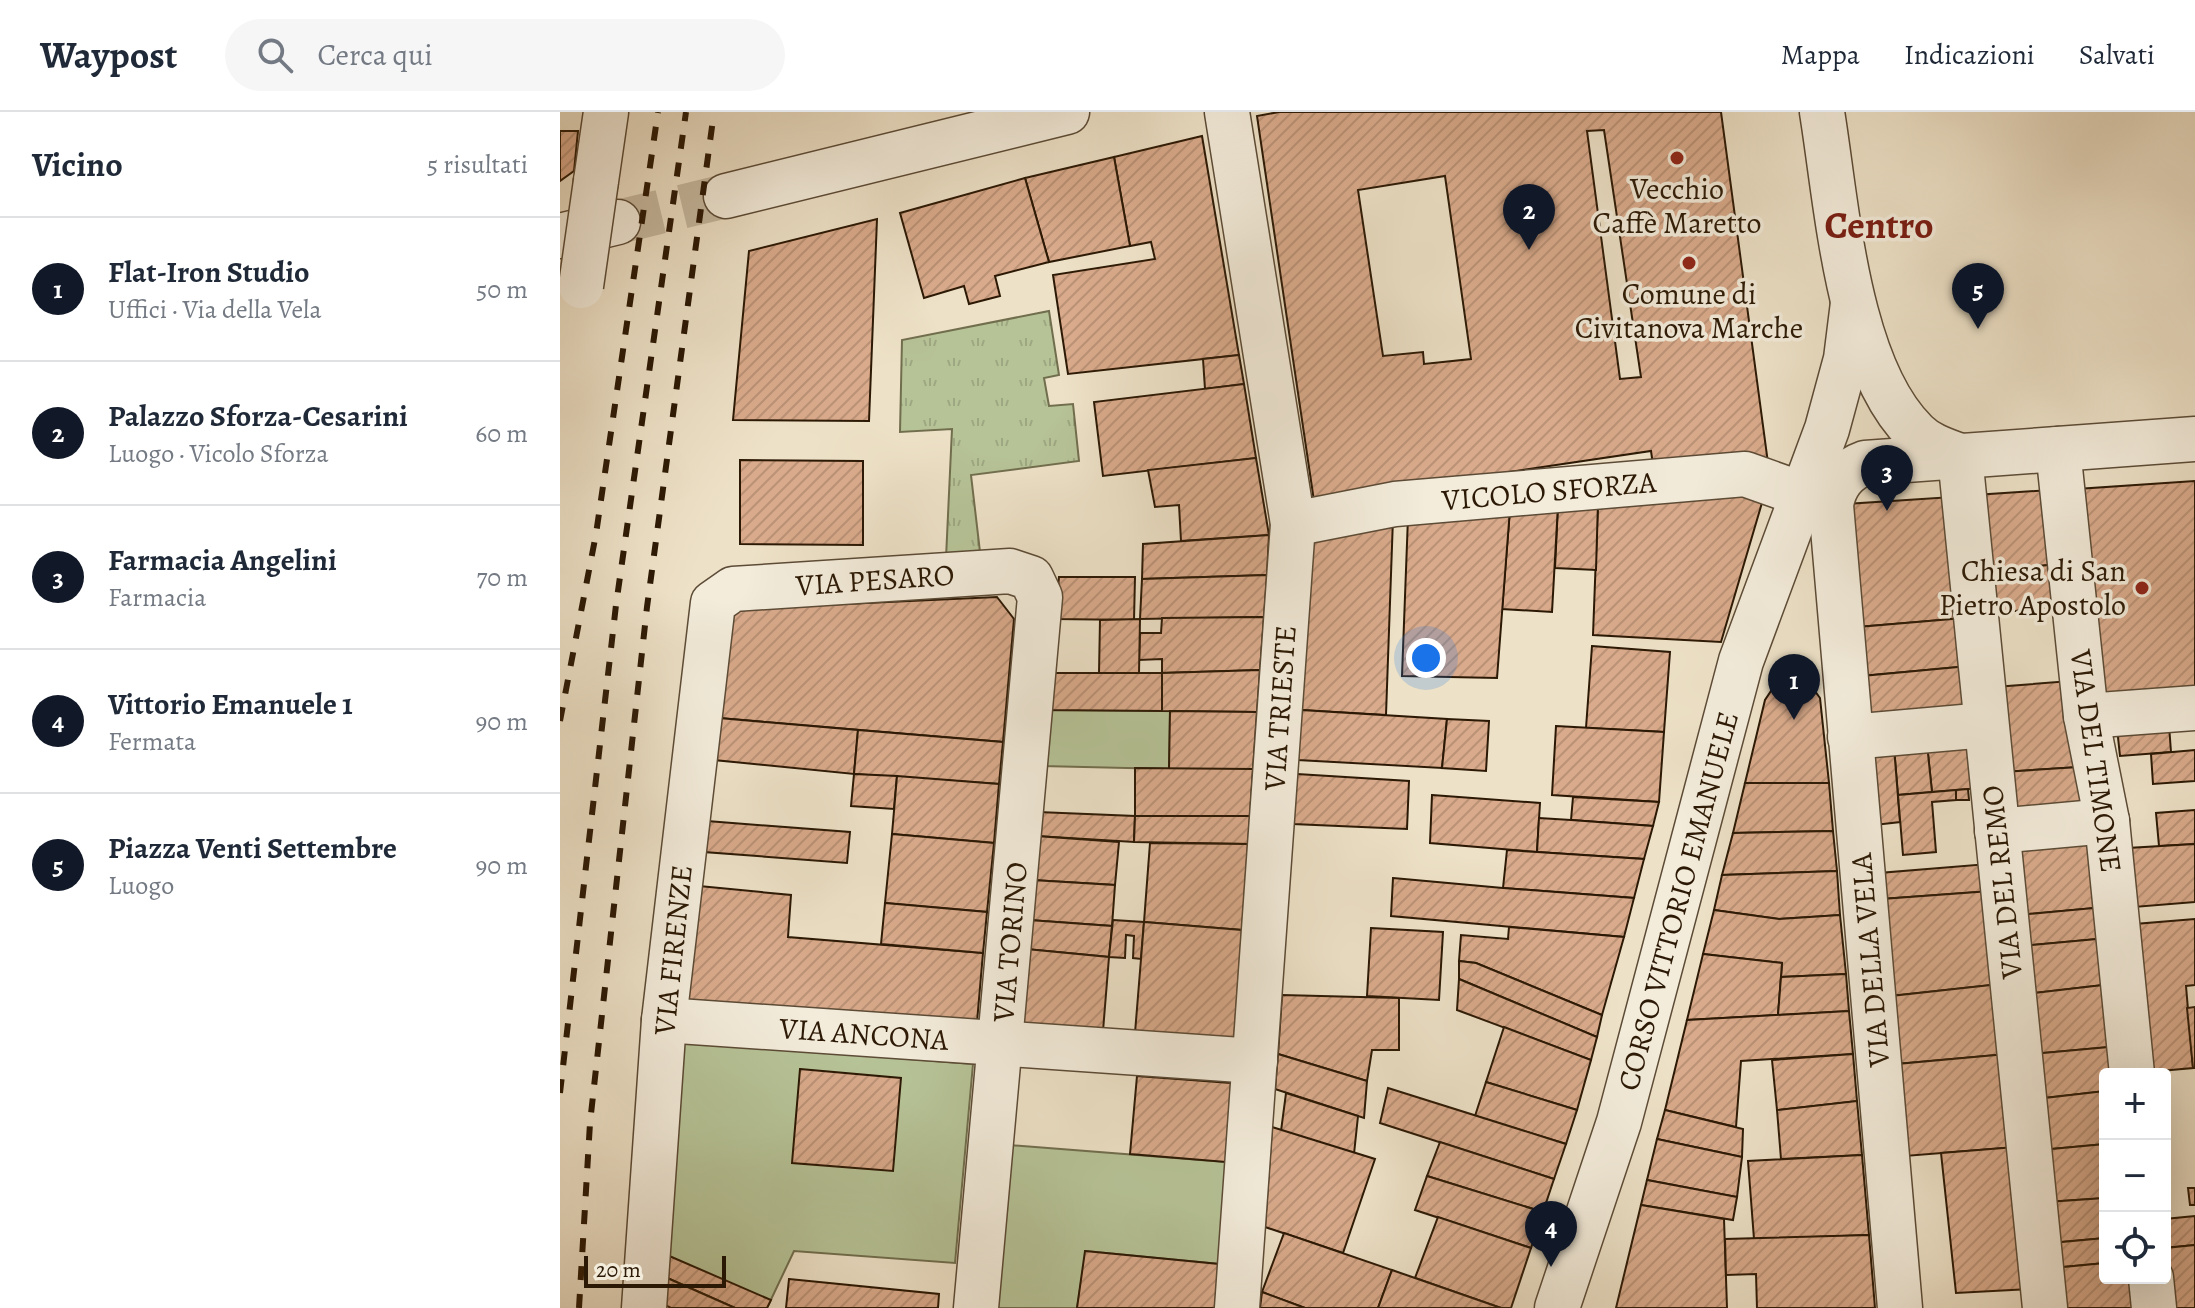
<!DOCTYPE html>
<html lang="it">
<meta charset="utf-8">
<style>
body{margin:0;font-family:Alegreya,serif;background:#f6f6f7;color:#1f2937}
.controls{position:absolute;right:24px;bottom:24px;display:grid;overflow:hidden;border-radius:8px;box-shadow:0 8px 32px #0002}
.controls button{width:72px;height:72px;display:grid;place-items:center;padding:0;border:0;border-bottom:2px solid #e0e1e3;background:#fff;color:#1f2937;font:40px sans-serif}
.scale{position:absolute;left:24px;bottom:20px;width:142px;box-sizing:border-box;padding-left:8px;border:4px solid #2c1905;border-top:0;font-size:22px;line-height:28px;white-space:nowrap;color:#2c1905;-webkit-text-stroke:6px #f3ecdb;paint-order:stroke}
.you{position:absolute;left:866px;top:546px;width:28px;height:28px;margin:-20px;border:6px solid #fff;border-radius:50%;background:#1a73e8;box-shadow:0 0 0 12px #1a73e833}
.badge{display:grid;place-items:center;width:52px;height:52px;border-radius:50%;background:#111827;color:#fff;font-size:26px;font-weight:700}
.pin{position:absolute;translate:-50% -66px;filter:drop-shadow(0 2px 4px #0008)}
.pin::after{content:'';position:absolute;top:42px;width:28px;height:24px;background:inherit;clip-path:polygon(0 0,100% 0,50% 100%)}
.list{margin:0;padding:0;list-style:none}
h2{display:flex;justify-content:space-between;align-items:center;height:104px;margin:0;padding:0 32px;font-size:34px}
h2 small{font-size:26px;font-weight:400;color:#747a83}
.list li{display:grid;grid-template-columns:52px 1fr auto;gap:24px;align-items:center;box-sizing:border-box;height:144px;padding:0 32px;border-top:2px solid #e0e1e3}
.list b{display:block;font-size:30px;white-space:nowrap}
.list p{margin:0;font-size:26px;white-space:nowrap;color:#747a83}
.list em{font-size:26px;font-style:normal;color:#747a83}
.icon{flex:none;width:44px;height:44px;fill:none;stroke:currentColor;stroke-width:2;stroke-linecap:round;stroke-linejoin:round}
.map{position:relative;flex:none;width:1635px;height:1196px;overflow:hidden}
header{display:flex;align-items:center;gap:48px;box-sizing:border-box;height:112px;padding:0 40px;background:#fff;border-bottom:2px solid #e0e1e3}
header strong{font-size:38px}
nav{display:flex;gap:44px;margin-inline-start:auto;font-size:28px}
.search{width:560px;height:72px;background:#f6f6f7;display:flex;align-items:center;gap:20px;box-sizing:border-box;padding:0 28px;border-radius:44px;color:#747a83;font-size:30px}
main{display:flex}
aside{flex:1;background:#fff}
.map>svg:first-child{display:block}
.grass{fill:url(#grass-tufts);stroke:#716e4e;stroke-width:2}
.garden{fill:#b6c397;stroke:#716e4e;stroke-width:2}
.building{fill:url(#building-hatch);stroke:#2c1905;stroke-width:2;fill-rule:evenodd}
.lines{fill:none;stroke-linecap:round;stroke-linejoin:round}
.minor-tunnel{stroke:#c6b9a0;stroke-width:44;stroke-dasharray:44 22;stroke-linecap:butt}
.minor-casing{stroke:#5c4b36;stroke-width:47}
.minor{stroke:#f3ecdb;stroke-width:44}
.rail{stroke:#2c1905;stroke-width:6;stroke-dasharray:14 14;stroke-linecap:butt}
.minor-bridge-casing{stroke:#5c4b36;stroke-width:47;stroke-linecap:butt}
.minor-bridge{stroke:#f3ecdb;stroke-width:44}
.poi-dot{fill:#8f2418;stroke:#f3ecdb;stroke-width:3}
.labels{text-anchor:middle;dominant-baseline:central;stroke-width:7;stroke-linejoin:round;paint-order:stroke}
.poi-label{font-size:30px;fill:#2c1905;stroke:#f3ecdb}
.street-label{font-size:30px;fill:#2c1905;stroke:#f3ecdb}
.district-label{font-size:38px;font-weight:bold;fill:#7a1f14;stroke:#f3ecdb}
</style>
<header>
<strong>Waypost</strong>
<div class="search"><svg class="icon" aria-label="search" viewBox="0 0 24 24"><circle cx="10" cy="10" r="6"/><path d="M15 15l6 6"/></svg>Cerca qui</div>
<nav><a>Mappa</a><a>Indicazioni</a><a>Salvati</a></nav>
</header>
<main>
<aside>
<h2>Vicino<small>5 risultati</small></h2>
<ul class="list">
<li><span class="badge">1</span><div><b>Flat-Iron Studio</b><p>Uffici · Via della Vela</p></div><em>50 m</em></li>
<li><span class="badge">2</span><div><b>Palazzo Sforza-Cesarini</b><p>Luogo · Vicolo Sforza</p></div><em>60 m</em></li>
<li><span class="badge">3</span><div><b>Farmacia Angelini</b><p>Farmacia</p></div><em>70 m</em></li>
<li><span class="badge">4</span><div><b>Vittorio Emanuele 1</b><p>Fermata</p></div><em>90 m</em></li>
<li><span class="badge">5</span><div><b>Piazza Venti Settembre</b><p>Luogo</p></div><em>90 m</em></li>
</ul>
</aside>
<div class="map">
<svg width="1635" height="1196" viewBox="0 0 1635 1196">
<defs>
<pattern id="grass-tufts" width="24" height="20" patternUnits="userSpaceOnUse" patternTransform="scale(2)"><rect width="24" height="20" fill="#b6c397"/><path d="M3 7l-1-3M5 7V3M7 7l1-3M15 17l-1-3M17 17v-4M19 17l1-3" fill="none" stroke="#9da781"/></pattern>
<pattern id="building-hatch" width="6" height="6" patternUnits="userSpaceOnUse" patternTransform="scale(2)"><rect width="6" height="6" fill="#d9aa8b"/><path d="M-1 1l2-2M0 6l6-6M5 7l2-2" fill="none" stroke="#ba9276"/></pattern>
</defs>
<rect width="100%" height="100%" fill="#ede1c7"/>
<filter id="stains"><feTurbulence type="fractalNoise" baseFrequency=".0025" numOctaves="4"/><feColorMatrix values="0 0 0 0 .2 0 0 0 0 .09 0 0 0 0 .02 0 0 0 .5 -.17"/></filter>
<radialGradient id="worn" r=".72"><stop offset=".6" stop-color="#630" stop-opacity="0"/><stop offset="1" stop-color="#630" stop-opacity=".3"/></radialGradient>
<polygon class="grass" points="489,199 499,263 484,266 489,294 513,292 519,349 411,363 420,440 386,446 392,317 340,320 342,228"/>
<g class="garden">
<polygon points="487,598 610,599 609,657 482,654"/>
<polygon points="121,929 413,952 395,1151 234,1139 207,1196 175,1196 105,1165"/>
<polygon points="449,1033 666,1050 659,1152 526,1139 517,1196 434,1196"/>
</g>
<g class="building">
<path d="M 719,0 L 1161,0 L 1208,351 L 1094,360 L 1091,339 L 754,389 L 697,4 ZM 1044,18 L 1081,265 L 1060,267 L 1027,19 ZM 885,64 L 911,247 L 864,252 L 863,240 L 823,244 L 798,78 Z"/>
<polygon points="0,19 18,19 14,59 0,69"/>
<polygon points="642,24 679,243 508,262 493,163 595,147 591,130 570,134 554,45"/>
<polygon points="554,45 570,134 489,150 465,66"/>
<polygon points="465,66 489,150 435,164 440,184 409,192 404,174 364,186 340,101"/>
<polygon points="317,107 309,309 173,308 189,139"/>
<polygon points="679,243 684,272 645,277 643,247"/>
<polygon points="684,272 696,346 543,364 534,290"/>
<polygon points="696,346 709,423 621,429 619,393 595,395 588,358"/>
<polygon points="180,348 303,349 303,433 180,432"/>
<polygon points="1635,369 1635,576 1541,582 1517,377"/>
<polygon points="1490,378 1498,452 1423,460 1415,383"/>
<polygon points="1108,384 1204,384 1161,530 1033,523 1038,390"/>
<polygon points="1392,385 1404,506 1298,515 1286,392"/>
<polygon points="1038,390 1036,458 995,456 998,393"/>
<polygon points="998,393 992,500 942,497 950,397"/>
<polygon points="950,397 937,566 842,564 848,405"/>
<polygon points="833,406 826,603 741,598 754,418"/>
<polygon points="709,423 707,463 582,467 583,432"/>
<polygon points="1498,452 1503,494 1427,502 1423,460"/>
<polygon points="707,463 704,505 580,507 582,467"/>
<polygon points="499,465 575,465 574,508 495,507"/>
<polygon points="437,485 454,507 443,630 159,606 172,497"/>
<polygon points="704,505 700,558 602,561 602,547 579,548 580,521 601,521 602,506"/>
<polygon points="1404,506 1409,554 1302,564 1298,515"/>
<polygon points="580,507 579,561 539,561 540,508"/>
<polygon points="1032,534 1110,540 1104,620 1026,616"/>
<polygon points="1409,554 1413,602 1306,610 1302,564"/>
<polygon points="700,558 697,600 602,599 602,561"/>
<polygon points="490,561 602,561 602,599 487,598"/>
<polygon points="1223,568 1249,571 1260,586 1269,671 1185,671 1205,588 1215,573"/>
<polygon points="1510,569 1519,655 1443,660 1435,575"/>
<polygon points="741,598 887,607 882,656 738,648"/>
<polygon points="610,599 697,600 693,657 609,657"/>
<polygon points="159,606 298,618 294,662 154,648"/>
<polygon points="887,607 929,609 926,659 882,656"/>
<polygon points="1609,613 1611,640 1560,644 1557,616"/>
<polygon points="996,614 1104,620 1099,690 992,683"/>
<polygon points="298,618 443,630 439,672 294,662"/>
<polygon points="1416,628 1421,676 1372,680 1367,632"/>
<polygon points="1367,632 1372,680 1338,683 1334,635"/>
<polygon points="1334,635 1340,710 1315,713 1307,637"/>
<polygon points="1635,638 1635,669 1593,672 1591,642"/>
<polygon points="1519,655 1523,692 1447,698 1443,660"/>
<polygon points="575,656 693,657 690,704 575,704"/>
<polygon points="294,662 337,664 334,697 291,694"/>
<polygon points="737,662 849,669 847,717 733,712"/>
<polygon points="337,664 439,672 434,731 332,722"/>
<polygon points="1185,671 1269,671 1273,719 1173,721"/>
<polygon points="1408,677 1409,688 1396,688 1396,678"/>
<polygon points="1396,678 1396,688 1372,690 1376,740 1343,743 1338,683"/>
<polygon points="872,683 980,691 977,740 870,731"/>
<polygon points="1013,685 1099,690 1093,714 1011,708"/>
<polygon points="1635,698 1635,732 1599,734 1596,701"/>
<polygon points="478,700 575,704 574,730 476,724"/>
<polygon points="575,704 690,704 688,732 574,730"/>
<polygon points="979,706 1011,708 1093,714 1084,747 977,740"/>
<polygon points="147,709 290,720 287,751 144,740"/>
<polygon points="1273,719 1277,759 1162,763 1173,721"/>
<polygon points="332,722 434,731 427,800 325,791"/>
<polygon points="476,724 559,730 555,773 472,768"/>
<polygon points="1527,728 1534,796 1458,803 1451,734"/>
<polygon points="590,731 688,732 682,818 584,810"/>
<polygon points="1635,732 1635,790 1574,795 1568,736"/>
<polygon points="947,738 977,740 1084,747 1074,786 943,776"/>
<polygon points="1428,752 1431,779 1322,787 1319,761"/>
<polygon points="1277,759 1280,803 1219,807 1154,798 1162,763"/>
<polygon points="833,766 943,776 1074,786 1064,825 831,804"/>
<polygon points="472,768 555,773 552,814 469,808"/>
<polygon points="139,774 231,783 228,825 423,841 417,910 126,891"/>
<polygon points="1431,779 1440,872 1331,884 1322,787"/>
<polygon points="325,791 427,800 423,841 321,832"/>
<polygon points="1534,796 1537,827 1461,834 1458,803"/>
<polygon points="1154,798 1219,807 1280,803 1286,862 1221,865 1222,851 1143,842"/>
<polygon points="1635,807 1635,873 1626,874 1633,956 1589,960 1575,812"/>
<polygon points="469,808 552,814 549,845 466,837"/>
<polygon points="553,808 584,810 581,847 573,846 574,824 566,823 565,846 549,845"/>
<polygon points="584,810 682,818 674,928 575,921"/>
<polygon points="949,815 1064,825 1042,903 916,851 899,849 901,823 948,827"/>
<polygon points="811,816 883,820 879,888 807,884"/>
<polygon points="1537,827 1543,873 1465,882 1461,834"/>
<polygon points="466,837 549,845 543,919 459,913"/>
<polygon points="1143,842 1222,851 1218,903 1127,908"/>
<polygon points="899,849 916,851 1042,903 1037,925 899,867"/>
<polygon points="1286,862 1289,899 1218,903 1221,865"/>
<polygon points="899,867 1037,925 1031,948 897,898"/>
<polygon points="1440,872 1447,942 1337,952 1331,884"/>
<polygon points="1543,873 1549,935 1472,942 1465,882"/>
<polygon points="722,883 839,886 839,938 812,938 807,969 718,942"/>
<polygon points="1635,895 1635,956 1633,956 1627,896"/>
<polygon points="1289,899 1293,942 1181,949 1176,1015 1105,998 1127,908"/>
<polygon points="944,915 1031,948 1017,998 926,970"/>
<polygon points="1549,935 1552,962 1545,962 1545,979 1476,987 1472,942"/>
<polygon points="718,942 807,969 804,1006 715,977"/>
<polygon points="1293,942 1297,989 1217,998 1212,948"/>
<polygon points="1447,942 1456,1035 1345,1044 1337,952"/>
<polygon points="240,957 341,966 333,1059 232,1051"/>
<polygon points="577,964 671,971 666,1050 570,1042"/>
<polygon points="926,970 1017,998 1006,1032 915,1004"/>
<polygon points="828,976 1006,1032 994,1067 820,1011"/>
<polygon points="1545,979 1545,1032 1481,1038 1476,987"/>
<polygon points="726,981 798,1004 794,1042 721,1019"/>
<polygon points="1297,989 1302,1043 1221,1047 1217,998"/>
<polygon points="1105,998 1183,1017 1182,1045 1097,1027"/>
<polygon points="712,1015 815,1047 783,1141 705,1115"/>
<polygon points="1097,1027 1182,1045 1177,1085 1087,1068"/>
<polygon points="880,1030 994,1067 983,1100 867,1064"/>
<polygon points="1545,1032 1545,1086 1487,1090 1481,1038"/>
<polygon points="1456,1035 1470,1177 1396,1181 1381,1041"/>
<polygon points="1302,1043 1309,1123 1194,1127 1188,1049"/>
<polygon points="867,1064 983,1100 971,1136 855,1098"/>
<polygon points="1087,1068 1177,1085 1173,1108 1081,1093"/>
<polygon points="1628,1076 1635,1076 1635,1093 1630,1093"/>
<polygon points="1545,1086 1545,1126 1491,1131 1487,1090"/>
<polygon points="1081,1093 1164,1107 1167,1196 1056,1196"/>
<polygon points="1635,1104 1635,1133 1605,1136 1605,1107"/>
<polygon points="878,1105 971,1136 951,1196 941,1196 855,1166"/>
<polygon points="724,1121 832,1158 818,1196 745,1196 702,1180"/>
<polygon points="1309,1123 1315,1196 1197,1196 1196,1162 1166,1163 1165,1127"/>
<polygon points="1545,1126 1545,1151 1493,1156 1491,1131"/>
<polygon points="1635,1133 1635,1196 1610,1196 1605,1136"/>
<polygon points="525,1139 659,1152 656,1196 517,1196"/>
<polygon points="107,1143 211,1188 207,1196 175,1196 105,1165"/>
<polygon points="1545,1151 1545,1166 1574,1166 1577,1196 1497,1196 1493,1156"/>
<polygon points="832,1158 855,1166 941,1196 818,1196"/>
<polygon points="105,1165 175,1196 111,1196 103,1192"/>
<polygon points="229,1167 379,1182 378,1196 226,1196"/>
<polygon points="702,1180 745,1196 700,1196"/>
</g>
<g class="lines">
<polyline class="minor-tunnel" points="58,110 166,84"/>
<defs>
<g id="minor">
<polyline points="667,0 733,412 677,1196"/>
<path d="M 1262,0 C 1277,92 1287,254 1356,321 C 1368,333 1384,338 1400,344"/>
<polyline points="36,69 46,0"/>
<polyline points="166,84 507,0"/>
<polyline points="0,124 58,110"/>
<polyline points="1498,337 1526,604 1547,709 1572,962"/>
<polyline points="1400,344 1485,1196"/>
<polyline points="733,412 835,392 1185,362 1244,383"/>
<polyline points="1526,604 1635,596"/>
<polyline points="1290,625 1426,613"/>
<polyline points="1437,719 1547,709"/>
<polyline points="104,908 695,949"/>
<polyline points="1591,1166 1594,1196"/>
<polyline points="84,1196 104,908 153,491 173,477 450,459 471,466 480,485 416,1196"/>
<polyline points="997,1196 1059,1010 1181,549 1267,317 1286,247 1293,191"/>
<path d="M 1340,1196 L 1271,393 C 1274,373 1285,358 1305,351 L 1635,327"/>
</g>
</defs>
<use href="#minor" class="minor-casing"/>
<use href="#minor" class="minor"/>
<g class="rail">
<polyline points="0,609 36,422 98,0"/>
<polyline points="0,981 56,493 126,0"/>
<polyline points="19,1196 30,1011 87,495 154,0"/>
</g>
<defs>
<polyline id="minor-bridge" points="21,174 36,69"/>
</defs>
<use href="#minor-bridge" class="minor-bridge-casing"/>
<use href="#minor-bridge" class="minor-bridge"/>
</g>
<g class="poi-dot">
<circle cx="1117" cy="46" r="8"/>
<circle cx="1129" cy="151" r="8"/>
<circle cx="1582" cy="476" r="8"/>
</g>
<g class="labels">
<g class="poi-label">
<text x="1117" y="77">Vecchio<tspan x="1117" dy="34">Caffè Maretto</tspan></text>
<text x="1129" y="182">Comune di<tspan x="1129" dy="34">Civitanova Marche</tspan></text>
<text x="1566" y="459" text-anchor="end">Chiesa di San<tspan x="1566" dy="34">Pietro Apostolo</tspan></text>
</g>
<g class="street-label">
<text transform="translate(989 379) rotate(-5)">VICOLO SFORZA</text>
<text transform="translate(315 468) rotate(-4)">VIA PESARO</text>
<text transform="translate(720 596) rotate(-86)">VIA TRIESTE</text>
<text transform="translate(1536 649) rotate(82)">VIA DEL TIMONE</text>
<text transform="translate(1442 770) rotate(-96)">VIA DEL REMO</text>
<text transform="translate(1118 789) rotate(-75)">CORSO VITTORIO EMANUELE</text>
<text transform="translate(450 830) rotate(-85)">VIA TORINO</text>
<text transform="translate(113 838) rotate(-84)">VIA FIRENZE</text>
<text transform="translate(1310 848) rotate(-95)">VIA DELLA VELA</text>
<text transform="translate(304 922) rotate(4)">VIA ANCONA</text>
</g>
<g class="district-label">
<text x="1319" y="113">Centro</text>
</g>
</g>
<rect width="100%" height="100%" filter="url(#stains)"/>
<rect width="100%" height="100%" fill="url(#worn)"/>
</svg>
<div class="controls">
<button>+</button>
<button>−</button>
<button><svg class="icon" aria-label="locate" viewBox="0 0 24 24"><circle cx="12" cy="12" r="6"/><path d="M12 2v4M12 18v4M2 12h4M18 12h4"/></svg></button>
</div>
<div class="scale">20 m</div>
<div class="you"></div>
<div class="pin badge" style="left:1234px;top:608px">1</div>
<div class="pin badge" style="left:969px;top:138px">2</div>
<div class="pin badge" style="left:1327px;top:399px">3</div>
<div class="pin badge" style="left:991px;top:1155px">4</div>
<div class="pin badge" style="left:1418px;top:217px">5</div>
</div>
</main>
